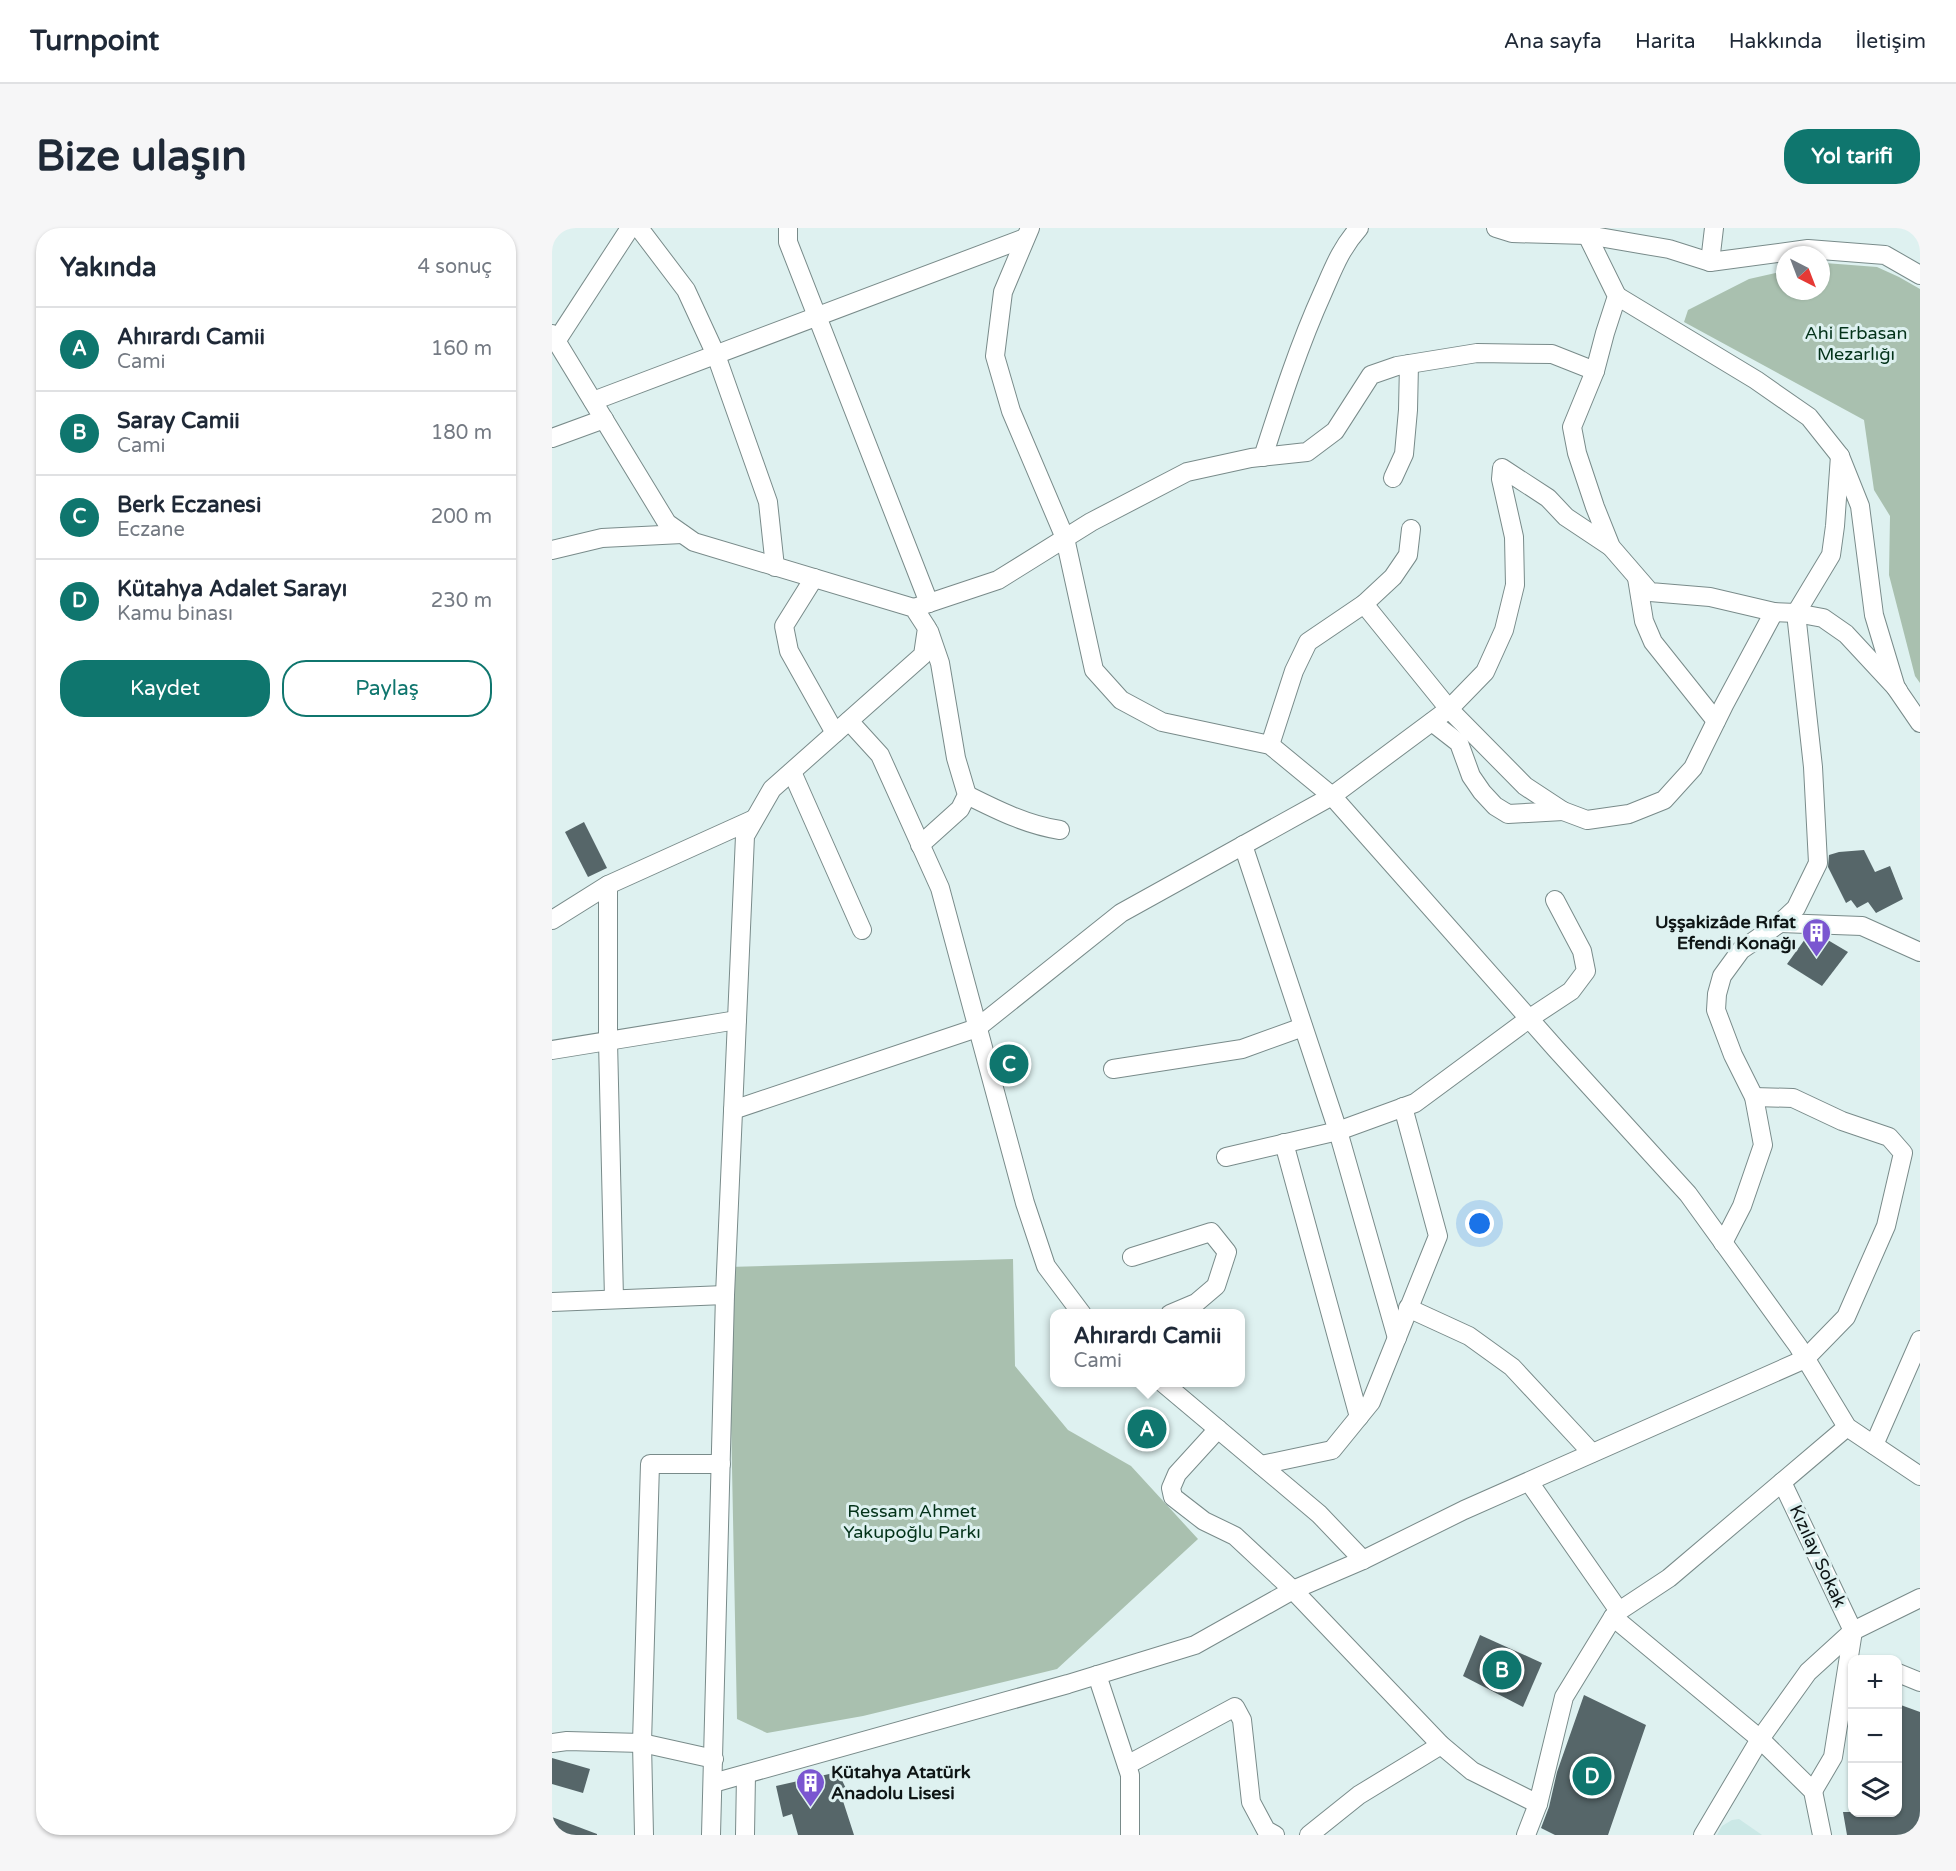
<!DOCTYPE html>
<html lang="tr">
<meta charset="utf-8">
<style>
body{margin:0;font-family:"Varela Round",sans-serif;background:#f6f6f7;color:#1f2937}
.controls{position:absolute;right:18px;bottom:18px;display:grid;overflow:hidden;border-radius:12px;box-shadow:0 2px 4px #0004}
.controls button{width:54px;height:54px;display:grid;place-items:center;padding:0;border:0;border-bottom:2px solid #e0e1e3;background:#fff;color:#1f2937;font:30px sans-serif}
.compass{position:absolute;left:1224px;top:18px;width:54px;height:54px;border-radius:50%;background:#fff;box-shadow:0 2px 4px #0004;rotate:138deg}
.you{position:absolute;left:928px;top:996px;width:21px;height:21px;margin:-15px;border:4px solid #fff;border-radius:50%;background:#1a73e8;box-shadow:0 0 0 9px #1a73e833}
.badge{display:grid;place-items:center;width:39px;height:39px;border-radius:50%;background:#0f766e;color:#fff;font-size:20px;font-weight:700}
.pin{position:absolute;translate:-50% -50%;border:3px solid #fff;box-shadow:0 2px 6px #0006}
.popup{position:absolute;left:498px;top:1081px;width:195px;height:78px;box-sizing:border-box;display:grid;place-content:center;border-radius:12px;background:#fff;filter:drop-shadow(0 2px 4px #0005);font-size:20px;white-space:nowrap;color:#747a83}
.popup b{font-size:22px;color:#1f2937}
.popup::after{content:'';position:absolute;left:50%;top:100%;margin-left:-12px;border:12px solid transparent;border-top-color:#fff}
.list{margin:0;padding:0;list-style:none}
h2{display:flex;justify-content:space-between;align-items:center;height:78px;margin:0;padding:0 24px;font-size:26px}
h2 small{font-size:20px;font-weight:400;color:#747a83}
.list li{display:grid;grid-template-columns:39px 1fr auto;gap:18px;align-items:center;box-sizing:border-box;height:84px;padding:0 24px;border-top:2px solid #e0e1e3}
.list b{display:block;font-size:22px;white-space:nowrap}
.list p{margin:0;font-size:20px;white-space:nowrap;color:#747a83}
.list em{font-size:20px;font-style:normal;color:#747a83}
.actions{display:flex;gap:12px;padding:18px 24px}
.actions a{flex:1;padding:14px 0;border:2px solid #0f766e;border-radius:24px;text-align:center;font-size:21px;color:#0f766e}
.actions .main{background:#0f766e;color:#fff}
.icon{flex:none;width:33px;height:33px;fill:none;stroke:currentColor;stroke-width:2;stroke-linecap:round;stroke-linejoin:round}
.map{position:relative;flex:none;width:1368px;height:1607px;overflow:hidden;border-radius:24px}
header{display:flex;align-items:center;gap:36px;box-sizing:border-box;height:84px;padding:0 30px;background:#fff;border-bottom:2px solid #e0e1e3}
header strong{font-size:28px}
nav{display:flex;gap:33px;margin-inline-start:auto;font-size:21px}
.intro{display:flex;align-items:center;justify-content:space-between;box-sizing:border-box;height:144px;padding:0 36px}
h1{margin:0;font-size:42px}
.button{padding:15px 27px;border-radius:24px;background:#0f766e;color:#fff;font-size:21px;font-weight:700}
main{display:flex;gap:36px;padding:0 36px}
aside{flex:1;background:#fff;border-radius:24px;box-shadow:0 2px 4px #0004}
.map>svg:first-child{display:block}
.built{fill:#cbe8e6}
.green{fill:#a9c0af}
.building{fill:#566669}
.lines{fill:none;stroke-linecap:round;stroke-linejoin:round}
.street-casing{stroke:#798b8a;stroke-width:20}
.street{stroke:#fff;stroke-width:18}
.labels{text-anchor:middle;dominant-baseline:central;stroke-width:6;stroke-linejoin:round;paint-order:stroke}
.park-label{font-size:18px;fill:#033219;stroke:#def1f0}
.poi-label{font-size:18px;font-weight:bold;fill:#0e1515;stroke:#def1f0;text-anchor:end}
.street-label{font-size:18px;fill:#0e1515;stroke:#def1f0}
</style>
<header>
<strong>Turnpoint</strong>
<nav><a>Ana sayfa</a><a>Harita</a><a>Hakkında</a><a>İletişim</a></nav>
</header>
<div class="intro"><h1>Bize ulaşın</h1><a class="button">Yol tarifi</a></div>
<main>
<aside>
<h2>Yakında<small>4 sonuç</small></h2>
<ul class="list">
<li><span class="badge">A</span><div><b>Ahırardı Camii</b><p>Cami</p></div><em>160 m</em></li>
<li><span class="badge">B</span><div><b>Saray Camii</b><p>Cami</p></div><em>180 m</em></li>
<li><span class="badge">C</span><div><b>Berk Eczanesi</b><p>Eczane</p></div><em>200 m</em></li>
<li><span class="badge">D</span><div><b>Kütahya Adalet Sarayı</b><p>Kamu binası</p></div><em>230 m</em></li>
</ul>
<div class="actions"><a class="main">Kaydet</a><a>Paylaş</a></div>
</aside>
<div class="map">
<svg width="1368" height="1607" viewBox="0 0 1368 1607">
<rect width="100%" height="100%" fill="#def1f0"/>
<polygon class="built" points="1187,1591 1210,1607 1165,1607 1170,1598 1180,1592"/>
<g class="green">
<polygon points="1273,35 1325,39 1347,49 1368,61 1368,455 1363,448 1337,347 1338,288 1322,262 1312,192 1132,94 1136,82 1197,51 1233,43 1233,63 1269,63 1269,36"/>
<polygon points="461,1031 463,1138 516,1202 579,1238 646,1311 505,1441 311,1488 215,1505 185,1491 176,1039"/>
</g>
<g class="building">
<polygon points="32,594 55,640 36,649 13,604"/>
<polygon points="1312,622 1323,644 1338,638 1351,671 1324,685 1316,674 1305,680 1299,672 1294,675 1276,639 1277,627 1287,624"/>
<polygon points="1256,707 1269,708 1296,724 1270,758 1235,736"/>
<polygon points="587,1181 617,1200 603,1221 573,1202"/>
<polygon points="928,1407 990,1435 971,1479 911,1448"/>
<polygon points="1032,1467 1094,1497 1056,1607 1003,1607 989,1600 997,1579 1005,1544"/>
<polygon points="1346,1476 1368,1484 1368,1607 1295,1607 1291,1584 1346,1584"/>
<polygon points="0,1530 38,1541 31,1565 0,1556"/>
<polygon points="286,1544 299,1571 291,1573 302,1607 246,1607 240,1586 231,1589 224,1558"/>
<polygon points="0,1589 45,1606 45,1607 0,1607"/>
</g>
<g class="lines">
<defs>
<g id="street">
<polyline points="87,0 134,62 164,127 216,274 223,339"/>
<polyline points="236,0 236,14 377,375"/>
<polyline points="478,0 451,64 443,128 459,183 513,310 542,442 569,472 610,494 718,517 780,568 1004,821 1136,966 1246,1118 1295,1199 1368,1248"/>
<polyline points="944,0 960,5 1035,7 1117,21 1158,34 1256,21 1333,27 1368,47"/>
<polyline points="1037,0 1035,7 1065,68 1053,105 1043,143 1020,199 1025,225 1043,279 1059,319 1098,364 1158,369 1222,384 1244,385 1271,390 1294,406 1346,462"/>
<polyline points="1158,34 1162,0"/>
<polyline points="1065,68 1204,152 1257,189 1288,228 1308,278 1322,387 1344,460 1368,495"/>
<polyline points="0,106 115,295 142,314 362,380 375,400 371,427 220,561 193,608 173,1067 159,1607"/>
<polyline points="5,112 78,0"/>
<polyline points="41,173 473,10"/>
<polyline points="0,210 52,191"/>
<path d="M 711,229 C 729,173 747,117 771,64 C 782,39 789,20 807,0"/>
<polyline points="841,250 852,226 856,182 857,136"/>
<polyline points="0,322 50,310 130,306"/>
<polyline points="262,350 232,398 237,423 283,505"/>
<polyline points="1085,350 1092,393 1101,414 1164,493"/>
<polyline points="812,376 897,481 973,558 1011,583 1035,592 1077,586 1112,572 1141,540 1172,477 1222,384"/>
<polyline points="362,380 446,352 539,294 635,244 699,230 755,224 783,203 819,147 845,138 925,125 1000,126 1043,143"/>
<polyline points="297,493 328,527 388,660 473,975 494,1038 530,1086"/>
<polyline points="880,494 907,515 919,548 930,564 943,578 956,586 1011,583"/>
<polyline points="718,517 742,443 756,414 812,376 841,349 856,327 859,301"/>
<polyline points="240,544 310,702"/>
<path d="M 415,567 C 445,582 475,597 508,602"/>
<polyline points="368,617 408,581 415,567 404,530 388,435 377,403"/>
<polyline points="691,617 786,903 845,1110"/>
<polyline points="56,657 56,813 62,1071"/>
<polyline points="0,692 56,657 202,591"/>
<polyline points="1228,695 1310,698 1368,724"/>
<polyline points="0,822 185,792"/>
<polyline points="561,841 690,821 751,799"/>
<polyline points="181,882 425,800 569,685 780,568 897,481 933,444 952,402 963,357 962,309 949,251 950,240 996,270 1014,289 1059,319"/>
<polyline points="732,915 807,1189"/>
<polyline points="674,929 786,903 863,875 978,790 1019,763 1034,743 1030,723 1003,672"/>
<polyline points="1171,1015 1190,978 1211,917 1202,869 1181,827 1164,782 1165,766 1170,748 1189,722 1228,695 1244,680 1266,635 1261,539 1244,385 1279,327 1283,298 1288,228"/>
<polyline points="580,1029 659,1004 675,1024 664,1058 644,1075 618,1086"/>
<polyline points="0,1074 173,1067"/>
<polyline points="856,1080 917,1108 960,1139 1040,1225"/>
<polyline points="610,1154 767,1286 811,1332"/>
<polyline points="666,1201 625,1246 619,1260 621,1269 652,1293 683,1308 741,1362 889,1517 920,1543 986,1576"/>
<polyline points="1322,1217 1368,1112"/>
<polyline points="709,1237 780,1222 819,1174 886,1008 851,879"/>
<polyline points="977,1254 1067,1383"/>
<polyline points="1230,1254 1301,1403"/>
<polyline points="1061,1389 1208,1511 1261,1563 1270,1607"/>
<polyline points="1346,1445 1368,1454"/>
<polyline points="545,1447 578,1547 578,1607"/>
<polyline points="0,1515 15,1513 90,1515 162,1531"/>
<polyline points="575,1537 683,1479 690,1492 699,1574 714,1602 723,1607"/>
<polyline points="161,1555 516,1456 643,1417 741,1362 811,1332 912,1282 1253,1131 1294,1089 1334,998 1351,925 1337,909 1290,893 1241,870 1202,869"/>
<polyline points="1261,1563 1281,1529 1301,1403"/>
<polyline points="92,1607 90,1515 98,1236 169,1236"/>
<polyline points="193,1607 194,1546"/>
<polyline points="757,1607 807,1567 889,1517"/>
<polyline points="974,1607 986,1576 1012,1469 1061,1389 1067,1383 1117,1350 1295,1199"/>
<polyline points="1151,1607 1208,1511 1256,1444 1301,1403 1368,1370"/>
</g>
</defs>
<use href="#street" class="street-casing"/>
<use href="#street" class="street"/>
</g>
<defs>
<symbol id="building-pin" viewBox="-11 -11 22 30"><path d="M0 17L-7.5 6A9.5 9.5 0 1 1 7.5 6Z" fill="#7a56d0" stroke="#def1f0"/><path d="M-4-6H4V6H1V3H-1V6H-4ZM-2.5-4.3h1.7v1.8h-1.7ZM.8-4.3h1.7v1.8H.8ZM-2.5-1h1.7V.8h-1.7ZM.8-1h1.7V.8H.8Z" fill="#fff"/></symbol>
</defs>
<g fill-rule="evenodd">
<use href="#building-pin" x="1248" y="688" width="33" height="45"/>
<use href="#building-pin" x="242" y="1538" width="33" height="45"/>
</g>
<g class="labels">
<g class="park-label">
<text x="1304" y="105">Ahi Erbasan<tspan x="1304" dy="21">Mezarlığı</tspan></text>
<text x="360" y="1283">Ressam Ahmet<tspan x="360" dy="21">Yakupoğlu Parkı</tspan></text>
</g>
<g class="poi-label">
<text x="1244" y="694">Uşşakizâde Rıfat<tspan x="1244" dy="21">Efendi Konağı</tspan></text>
<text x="279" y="1544" text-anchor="start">Kütahya Atatürk<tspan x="279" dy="21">Anadolu Lisesi</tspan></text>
</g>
<g class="street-label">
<text transform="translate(1266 1328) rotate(65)">Kızılay Sokak</text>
</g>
</g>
</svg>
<div class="controls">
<button>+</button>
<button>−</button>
<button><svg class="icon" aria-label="layers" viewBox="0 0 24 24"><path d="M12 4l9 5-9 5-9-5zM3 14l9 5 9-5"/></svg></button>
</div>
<svg class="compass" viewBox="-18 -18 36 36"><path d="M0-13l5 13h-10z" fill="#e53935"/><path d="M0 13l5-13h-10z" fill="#747a83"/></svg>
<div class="you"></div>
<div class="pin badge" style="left:595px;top:1201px">A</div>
<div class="popup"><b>Ahırardı Camii</b>Cami</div>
<div class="pin badge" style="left:950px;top:1442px">B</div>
<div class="pin badge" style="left:457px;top:836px">C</div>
<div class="pin badge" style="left:1040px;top:1548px">D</div>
</div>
</main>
